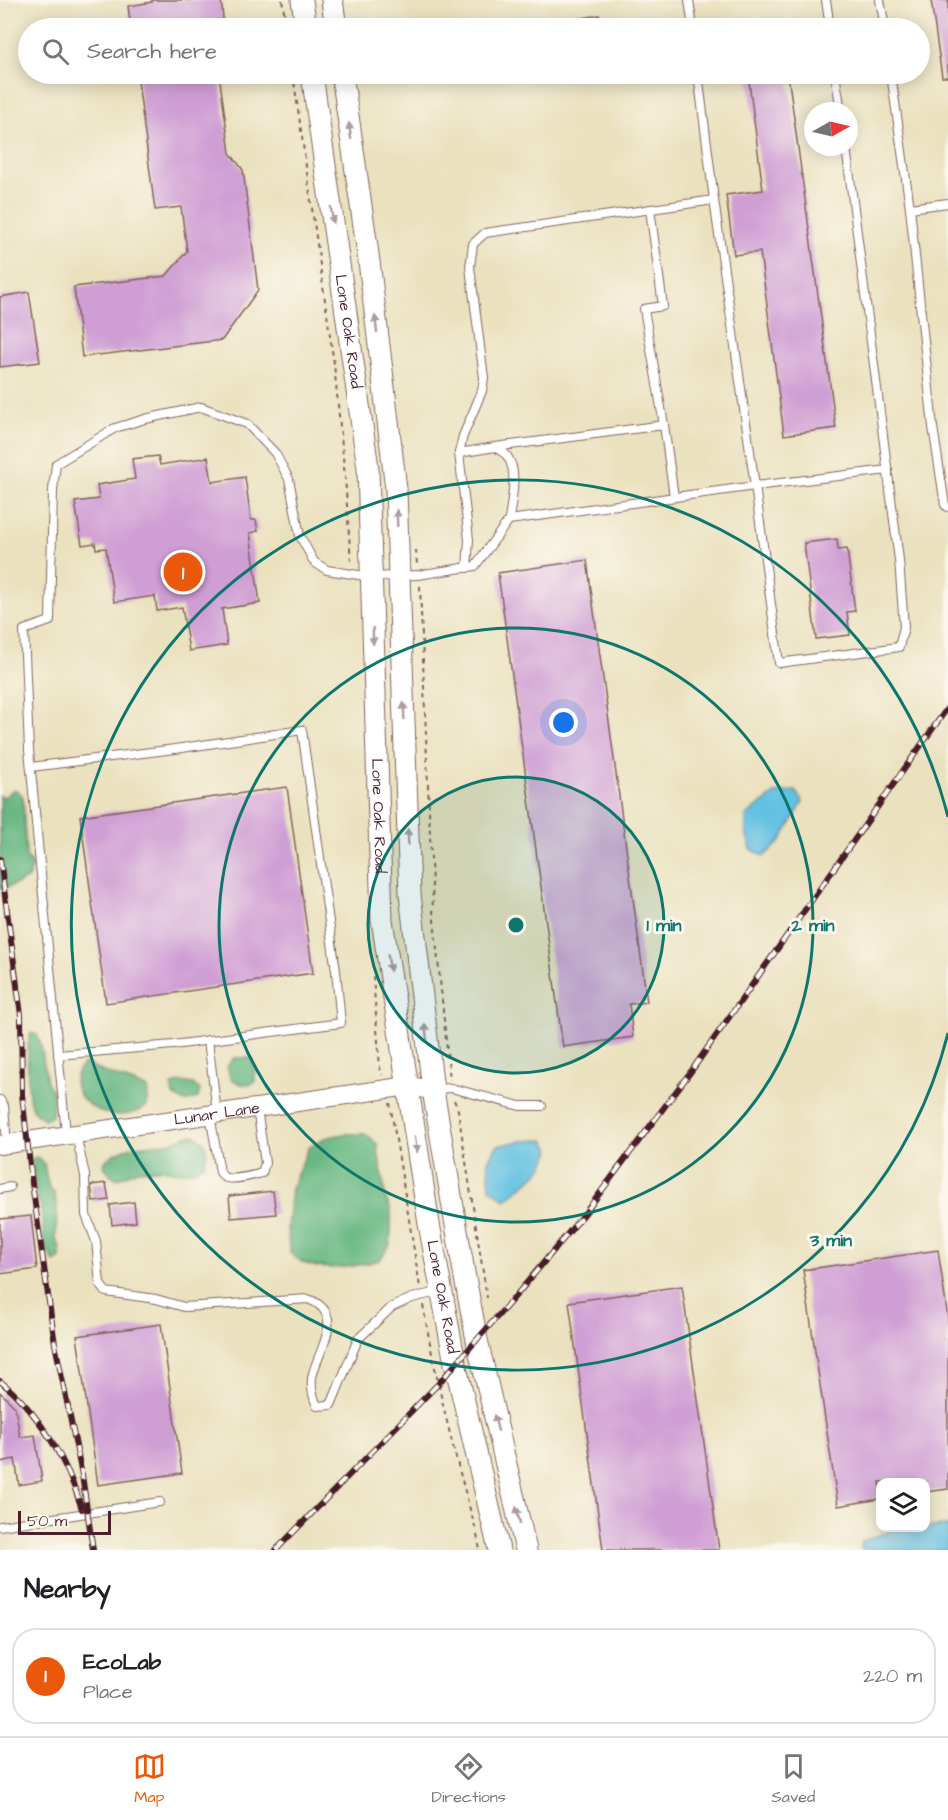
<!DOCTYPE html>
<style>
body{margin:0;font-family:"Architects Daughter",sans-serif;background:#f6f6f6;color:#202124}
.controls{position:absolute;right:18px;bottom:18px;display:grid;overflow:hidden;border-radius:12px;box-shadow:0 3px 15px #0003}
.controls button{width:54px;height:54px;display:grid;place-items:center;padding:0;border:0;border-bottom:2px solid #e0e0e0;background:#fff;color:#202124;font:30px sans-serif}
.compass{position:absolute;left:804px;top:102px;width:54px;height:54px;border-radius:50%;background:#fff;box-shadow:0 3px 15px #0003;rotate:82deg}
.scale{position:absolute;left:18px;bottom:15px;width:93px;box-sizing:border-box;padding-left:6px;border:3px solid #4a1f2b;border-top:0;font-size:16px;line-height:21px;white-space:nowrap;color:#4a1f2b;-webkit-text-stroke:4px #fbf7ec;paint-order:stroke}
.you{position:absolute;left:564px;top:723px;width:21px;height:21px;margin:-15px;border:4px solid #fff;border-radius:50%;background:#1a73e8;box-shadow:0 0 0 9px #1a73e833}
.badge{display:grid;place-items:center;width:39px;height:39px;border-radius:50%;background:#ea580c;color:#fff;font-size:20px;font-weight:700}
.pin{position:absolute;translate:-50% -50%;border:3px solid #fff;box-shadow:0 2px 6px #0006}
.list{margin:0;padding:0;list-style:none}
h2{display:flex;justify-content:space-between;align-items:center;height:78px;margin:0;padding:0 24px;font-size:26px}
h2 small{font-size:20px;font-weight:400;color:#757577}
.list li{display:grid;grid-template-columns:39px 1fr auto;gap:18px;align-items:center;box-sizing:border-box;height:96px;margin:0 12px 12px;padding:0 12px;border:2px solid #e0e0e0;border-radius:24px}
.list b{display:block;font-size:22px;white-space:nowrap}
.list p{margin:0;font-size:20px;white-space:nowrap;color:#757577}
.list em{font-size:20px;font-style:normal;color:#757577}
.icon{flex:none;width:33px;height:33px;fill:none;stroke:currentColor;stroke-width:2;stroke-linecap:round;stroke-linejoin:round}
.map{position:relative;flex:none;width:948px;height:1550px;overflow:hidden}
.search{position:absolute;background:#fff;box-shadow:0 3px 15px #0003;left:18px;right:18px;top:18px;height:66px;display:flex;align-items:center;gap:15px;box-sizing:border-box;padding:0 21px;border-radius:33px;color:#757577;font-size:22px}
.sheet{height:186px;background:#fff}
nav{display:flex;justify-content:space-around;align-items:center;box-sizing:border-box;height:84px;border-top:2px solid #e0e0e0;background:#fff;font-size:16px;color:#757577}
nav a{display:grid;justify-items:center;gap:3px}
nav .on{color:#ea580c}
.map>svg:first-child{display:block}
.forest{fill:#6ab984;stroke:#5a6c58;stroke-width:1.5}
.water{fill:#64c1e2;stroke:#577086;stroke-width:1.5}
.building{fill:#cf9ed4}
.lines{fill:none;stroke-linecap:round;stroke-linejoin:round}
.service-casing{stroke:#82635e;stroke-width:10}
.tertiary-casing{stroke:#82635e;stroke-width:20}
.secondary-casing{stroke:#82635e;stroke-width:23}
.path{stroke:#82635e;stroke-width:2;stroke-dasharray:4.5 4.5;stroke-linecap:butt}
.service{stroke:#fff;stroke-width:8}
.tertiary{stroke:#fff;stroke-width:18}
.secondary{stroke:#fff;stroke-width:21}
.rail-casing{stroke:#4a1f2b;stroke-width:6}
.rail{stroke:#fbf7ec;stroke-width:4;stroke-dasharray:11;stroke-linecap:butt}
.oneway{fill:#ae9aa0}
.ring{fill:none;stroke:#0f766e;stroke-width:3}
.labels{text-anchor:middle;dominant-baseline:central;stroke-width:6;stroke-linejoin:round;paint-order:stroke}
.street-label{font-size:16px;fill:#4a1f2b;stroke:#fbf7ec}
.centre{fill:#0f766e;stroke:#fbf7ec;stroke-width:3}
.ring-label{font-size:18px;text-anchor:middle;font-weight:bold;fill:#0f766e;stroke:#fbf7ec;stroke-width:6;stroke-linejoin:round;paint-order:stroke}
</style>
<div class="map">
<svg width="948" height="1550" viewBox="0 0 948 1550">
<rect width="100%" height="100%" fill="#fbf7ec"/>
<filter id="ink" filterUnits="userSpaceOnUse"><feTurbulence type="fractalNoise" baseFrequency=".0167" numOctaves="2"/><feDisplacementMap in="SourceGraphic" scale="12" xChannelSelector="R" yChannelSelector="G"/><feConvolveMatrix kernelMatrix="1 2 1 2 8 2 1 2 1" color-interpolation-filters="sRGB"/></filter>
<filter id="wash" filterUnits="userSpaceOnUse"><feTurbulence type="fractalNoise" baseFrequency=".008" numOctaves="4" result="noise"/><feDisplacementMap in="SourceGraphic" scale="24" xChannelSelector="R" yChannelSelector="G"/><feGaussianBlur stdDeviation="1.35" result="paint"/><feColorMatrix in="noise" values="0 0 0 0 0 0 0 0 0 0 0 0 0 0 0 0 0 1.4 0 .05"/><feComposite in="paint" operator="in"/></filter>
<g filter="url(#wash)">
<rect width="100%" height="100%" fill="#eae1be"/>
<g class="forest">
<polygon points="14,789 20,793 23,797 26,856 33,866 28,878 17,884 0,889 0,795 2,797 6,796"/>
<path d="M 31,1033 L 37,1035 L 41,1045 L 47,1082 L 53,1093 L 52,1116 L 45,1119 C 39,1116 33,1113 31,1106 C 27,1095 26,1042 31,1033 Z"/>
<polygon points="234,1058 252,1058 255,1066 255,1081 251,1084 241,1084 231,1079 227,1067"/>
<path d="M 85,1063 C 105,1075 127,1079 148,1089 L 147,1106 C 110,1134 52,1090 85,1063 Z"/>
<polygon points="180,1082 193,1084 200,1090 198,1098 185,1102 173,1095 171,1086"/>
<path d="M 344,1134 L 365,1134 L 377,1144 L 386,1199 L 391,1211 L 391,1229 L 390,1244 L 380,1260 C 357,1266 325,1273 302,1262 C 298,1260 294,1255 290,1253 L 287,1228 L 291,1189 L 309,1147 L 325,1138 Z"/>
<path d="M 190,1135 L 197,1136 L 204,1142 L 207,1153 L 204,1164 L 195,1170 L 180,1172 L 160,1169 L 138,1170 L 117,1179 L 111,1175 L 103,1165 C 110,1150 138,1145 154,1144 C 158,1143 163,1144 168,1143 C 176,1141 182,1137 190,1135 Z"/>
<polygon points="36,1157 44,1164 46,1175 49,1188 54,1193 57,1206 56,1239 60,1248 60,1258 54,1262 44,1245 41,1208 37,1196 32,1160 33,1158"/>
</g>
<g class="water">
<polygon points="796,791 803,802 780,842 764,856 751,849 746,833 746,816 776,793"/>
<polygon points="544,1140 551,1150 541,1170 506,1200 490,1188 488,1161 497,1146 521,1141"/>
<polygon points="948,1526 948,1550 864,1550 861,1548 862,1541 899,1528"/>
</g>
<g id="blocks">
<g class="building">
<polygon points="152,0 221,0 223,18 219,28 131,28 128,6 152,2"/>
<polygon points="931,0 948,0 948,77 942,77"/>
<polygon points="599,15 602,28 553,28 552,23"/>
<polygon points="137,74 219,74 230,153 243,170 258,290 222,340 82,357 74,287 166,276 187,251 181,207 155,210"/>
<polygon points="748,74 788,74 836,428 784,435 760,252 734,255 726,195 763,190"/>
<polygon points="29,292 40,362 0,367 0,297"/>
<polygon points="158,456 160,465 208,457 212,482 245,477 251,520 256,520 258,531 250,533 260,603 222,609 227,645 189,651 182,607 157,611 155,596 114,602 106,548 96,549 95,543 82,545 75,502 99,499 97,485 135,479 132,459"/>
<polygon points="837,539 838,550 847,549 855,611 847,612 850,635 816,639 804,543"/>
<polygon points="587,560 647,1002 629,1004 633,1037 563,1047 498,573"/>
<polygon points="287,787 313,973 106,1003 80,816"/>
<polygon points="106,1183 109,1200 93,1202 91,1185"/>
<polygon points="273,1191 276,1214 231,1218 229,1196"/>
<polygon points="134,1202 136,1222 112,1225 110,1205"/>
<polygon points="31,1216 37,1269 0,1274 0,1219"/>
<polygon points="938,1250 948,1319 948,1489 926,1492 926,1482 880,1482 880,1499 838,1506 803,1270"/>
<polygon points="682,1286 719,1550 603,1550 569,1302"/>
<polygon points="161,1324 182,1473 98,1485 77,1336"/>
<polygon points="0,1392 15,1407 20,1437 35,1435 42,1481 19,1485 15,1459 0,1462"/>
</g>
</g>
</g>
<g filter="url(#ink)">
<use href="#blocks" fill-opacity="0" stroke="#82635e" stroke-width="1.5"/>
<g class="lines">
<defs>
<g id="service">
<polyline points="689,0 693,28"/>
<polyline points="826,0 830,28"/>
<polyline points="880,0 885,28"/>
<polyline points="835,74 841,111"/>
<polyline points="891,74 910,208 933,427 945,505 948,507"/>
<polyline points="846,147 899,560 904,627 899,647 779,663 755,486 888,470"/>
<polyline points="910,208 948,203"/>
<polyline points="650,209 663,306 644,309 664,425"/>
<polyline points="495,447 664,425 674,497"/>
<path d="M 459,453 L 495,447 C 499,450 504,452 507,456 C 519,472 511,501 509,520"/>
<polyline points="467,568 469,540 459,453 463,436 482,391 484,378 470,267 473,244 485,233 714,200"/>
<polyline points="31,767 175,749 302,730 336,971 341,1023 173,1045 58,1055"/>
<polyline points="208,1040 217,1113"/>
<polyline points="435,1089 451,1088 520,1106 542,1106"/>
<polyline points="0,1100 4,1106 7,1144"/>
<path d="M 210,1115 L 220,1172 C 223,1176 223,1178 227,1178 C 235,1180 255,1175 262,1173 L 265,1163 L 257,1108"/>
<polyline points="66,1134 29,750 24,630 50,621 53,490 56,464 115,428 145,419 201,407 247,424 275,453 289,479 300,536 314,562 327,570 371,577 418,575 475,566 509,520 755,486 714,200 698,74"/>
<path d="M 76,1135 L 85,1175 L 86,1215 L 96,1241 L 100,1284 L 106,1292 L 156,1299 L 184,1307 L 308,1299 C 349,1314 316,1352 312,1378 C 311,1389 313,1396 317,1406 L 331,1405 L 358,1339 L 392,1307 L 412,1298 L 441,1291"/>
<polyline points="0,1189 10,1187"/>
<polyline points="0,1526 160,1502"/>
</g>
<g id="tertiary">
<path id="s1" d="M 0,1145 L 408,1086 L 433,1090"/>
</g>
<g id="secondary">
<polyline points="302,0 306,28"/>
<polyline points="332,0 336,28"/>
<path id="s2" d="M 312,74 L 368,468 L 382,920 L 429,1224 L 441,1288 L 455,1363 L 499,1550"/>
<polyline points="342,74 369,261 396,489 410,894 433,1090 465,1278 477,1340 526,1550"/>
</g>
</defs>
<use href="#service" class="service-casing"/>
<use href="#tertiary" class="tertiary-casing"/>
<use href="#secondary" class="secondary-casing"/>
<g class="path">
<polyline points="282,0 287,28"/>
<polyline points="293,74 334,364 345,477 351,563"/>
<polyline points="416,550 417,565"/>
<polyline points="420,586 433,910 450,1080"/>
<polyline points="373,976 380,1068 382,1075"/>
<polyline points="454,1100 458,1110 487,1298"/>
<polyline points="390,1103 420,1287"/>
<path d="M 423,1305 C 436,1381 454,1455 476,1530"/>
<polyline points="477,1535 480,1550"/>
</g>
<use href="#service" class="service"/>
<use href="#tertiary" class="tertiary"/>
<use href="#secondary" class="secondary"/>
<defs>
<g id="rail">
<polyline points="0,859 21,1015 22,1094 32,1183 55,1344 82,1475 93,1550"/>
<path d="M 0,1381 C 40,1413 67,1461 82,1509"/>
<polyline points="276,1550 438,1384 519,1292 585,1213 692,1070 948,707"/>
</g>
</defs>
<use href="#rail" class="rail-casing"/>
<use href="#rail" class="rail"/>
</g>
<defs><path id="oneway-solid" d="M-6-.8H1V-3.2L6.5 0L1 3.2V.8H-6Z" transform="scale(1.5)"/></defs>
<g class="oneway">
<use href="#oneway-solid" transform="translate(350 131) rotate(-98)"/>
<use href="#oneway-solid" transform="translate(332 215) rotate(82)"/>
<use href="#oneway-solid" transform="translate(376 324) rotate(-97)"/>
<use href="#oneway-solid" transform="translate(397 518) rotate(-92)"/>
<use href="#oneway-solid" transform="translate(373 636) rotate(88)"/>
<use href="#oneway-solid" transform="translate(404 711) rotate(-92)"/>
<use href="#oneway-solid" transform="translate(408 837) rotate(-92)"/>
<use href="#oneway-solid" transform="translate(389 963) rotate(81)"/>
<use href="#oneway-solid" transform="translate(426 1032) rotate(-97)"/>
<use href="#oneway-solid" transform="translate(416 1144) rotate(82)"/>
<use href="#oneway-solid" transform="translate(496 1423) rotate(-104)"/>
<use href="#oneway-solid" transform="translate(518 1515) rotate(-103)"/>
</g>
</g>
<circle cx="516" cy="925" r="148" fill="#0f766e" fill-opacity=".12"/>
<g class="ring">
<circle cx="516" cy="925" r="148"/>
<circle cx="516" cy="925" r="297"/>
<path d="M948 1033A445 445 0 1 1 948 817"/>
</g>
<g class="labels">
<g class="street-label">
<text stroke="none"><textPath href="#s2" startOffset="260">Lone Oak Road</textPath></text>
<text stroke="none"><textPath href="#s2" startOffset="746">Lone Oak Road</textPath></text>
<text stroke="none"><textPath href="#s1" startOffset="219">Lunar Lane</textPath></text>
<text stroke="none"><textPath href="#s2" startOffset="1232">Lone Oak Road</textPath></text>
</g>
</g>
<circle cx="516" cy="925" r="9" class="centre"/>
<g class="ring-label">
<text x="664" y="931">1 min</text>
<text x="813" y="931">2 min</text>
<text x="831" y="1246">3 min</text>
</g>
</svg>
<div class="controls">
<button><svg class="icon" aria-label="layers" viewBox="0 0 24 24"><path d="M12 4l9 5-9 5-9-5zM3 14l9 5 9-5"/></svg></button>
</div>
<svg class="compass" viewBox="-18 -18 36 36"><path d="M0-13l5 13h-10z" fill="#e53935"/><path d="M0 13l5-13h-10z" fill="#757577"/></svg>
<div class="scale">50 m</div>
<div class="you"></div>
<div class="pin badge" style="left:183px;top:572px">1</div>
<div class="search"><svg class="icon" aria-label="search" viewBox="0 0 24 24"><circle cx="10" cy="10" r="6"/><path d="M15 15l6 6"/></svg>Search here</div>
</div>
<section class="sheet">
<h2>Nearby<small></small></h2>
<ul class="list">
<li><span class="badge">1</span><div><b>EcoLab</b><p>Place</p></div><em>220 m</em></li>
</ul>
</section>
<nav>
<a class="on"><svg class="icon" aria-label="map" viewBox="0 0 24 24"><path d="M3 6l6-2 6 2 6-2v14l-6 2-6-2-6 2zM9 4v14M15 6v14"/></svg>Map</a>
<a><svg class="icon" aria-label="directions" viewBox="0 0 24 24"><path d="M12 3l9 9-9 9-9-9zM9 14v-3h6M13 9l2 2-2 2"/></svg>Directions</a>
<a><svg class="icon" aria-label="saved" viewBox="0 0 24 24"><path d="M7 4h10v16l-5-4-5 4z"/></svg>Saved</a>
</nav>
